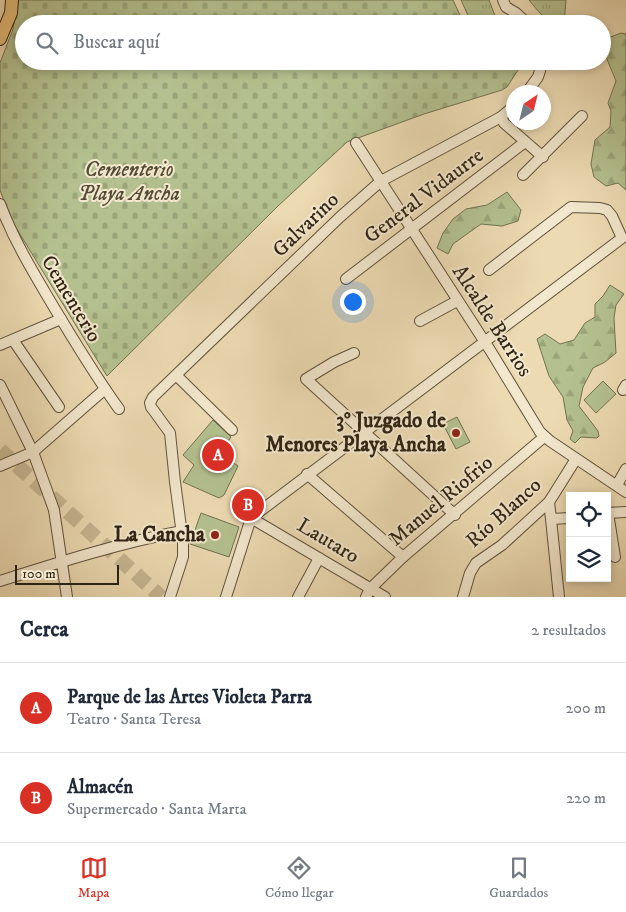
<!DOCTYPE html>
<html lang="es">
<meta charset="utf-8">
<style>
body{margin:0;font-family:"IM FELL DW Pica",serif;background:#f2f2f3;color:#1f2937}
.controls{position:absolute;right:15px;bottom:15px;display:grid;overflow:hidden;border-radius:0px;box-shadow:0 2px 8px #0003}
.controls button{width:45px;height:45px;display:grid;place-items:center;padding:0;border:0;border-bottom:1px solid #e0e1e3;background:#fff;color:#1f2937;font:25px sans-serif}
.compass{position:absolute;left:506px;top:85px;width:45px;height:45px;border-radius:50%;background:#fff;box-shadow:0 2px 8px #0003;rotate:35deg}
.scale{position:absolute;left:15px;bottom:12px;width:104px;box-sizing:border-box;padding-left:5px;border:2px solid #302414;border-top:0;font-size:14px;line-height:18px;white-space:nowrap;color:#302414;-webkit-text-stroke:4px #f3e7cd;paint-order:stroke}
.you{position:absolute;left:352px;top:301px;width:18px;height:18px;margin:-12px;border:4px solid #fff;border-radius:50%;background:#1a73e8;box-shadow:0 0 0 8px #1a73e833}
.badge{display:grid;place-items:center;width:32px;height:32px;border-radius:50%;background:#d93025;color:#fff;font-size:16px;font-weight:700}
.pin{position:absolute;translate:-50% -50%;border:2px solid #fff;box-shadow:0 1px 5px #0006}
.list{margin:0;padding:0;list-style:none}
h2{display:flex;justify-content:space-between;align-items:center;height:65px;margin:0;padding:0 20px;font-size:21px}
h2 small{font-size:16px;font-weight:400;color:#747a83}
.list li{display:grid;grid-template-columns:32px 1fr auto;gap:15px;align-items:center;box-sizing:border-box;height:90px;padding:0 20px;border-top:1px solid #e0e1e3}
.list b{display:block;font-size:19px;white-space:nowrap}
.list p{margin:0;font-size:16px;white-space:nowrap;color:#747a83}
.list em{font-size:16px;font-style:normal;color:#747a83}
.icon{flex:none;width:28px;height:28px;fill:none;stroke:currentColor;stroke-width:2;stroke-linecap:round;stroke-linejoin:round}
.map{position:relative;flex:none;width:626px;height:597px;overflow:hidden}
.search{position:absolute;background:#fff;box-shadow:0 2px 8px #0003;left:15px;right:15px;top:15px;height:55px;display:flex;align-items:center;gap:12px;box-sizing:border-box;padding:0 18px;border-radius:28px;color:#747a83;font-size:19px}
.sheet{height:245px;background:#fff}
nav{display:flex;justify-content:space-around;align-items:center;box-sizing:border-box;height:70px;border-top:1px solid #e0e1e3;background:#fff;font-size:14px;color:#747a83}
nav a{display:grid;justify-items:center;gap:2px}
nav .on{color:#d93025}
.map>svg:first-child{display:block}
.grass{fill:url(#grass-tufts);stroke:#727252}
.forest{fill:url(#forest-firs);stroke:#727252}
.cemetery{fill:url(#cemetery-stones);stroke:#727252}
.park{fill:#b4c08f;stroke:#727252}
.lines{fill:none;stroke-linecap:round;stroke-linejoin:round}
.highway-tunnel{stroke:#c6b692;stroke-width:15;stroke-dasharray:15 8;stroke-linecap:butt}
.minor-casing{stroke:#5f523c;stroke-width:12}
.major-casing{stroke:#302414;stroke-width:14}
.minor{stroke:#f3e7cd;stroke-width:10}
.major{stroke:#e6bd79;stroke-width:12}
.poi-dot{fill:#8f2418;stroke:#f3e7cd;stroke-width:2}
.labels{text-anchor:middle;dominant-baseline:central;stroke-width:4;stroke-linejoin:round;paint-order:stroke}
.park-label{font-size:21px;font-style:italic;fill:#514b33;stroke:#f3e7cd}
.street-label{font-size:21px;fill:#302414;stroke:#f3e7cd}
.poi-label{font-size:21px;font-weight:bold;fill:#302414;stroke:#f3e7cd;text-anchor:end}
</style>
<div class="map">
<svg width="626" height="597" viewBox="0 0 626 597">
<defs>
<pattern id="grass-tufts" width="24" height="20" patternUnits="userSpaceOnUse" patternTransform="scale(1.25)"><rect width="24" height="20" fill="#b4c08f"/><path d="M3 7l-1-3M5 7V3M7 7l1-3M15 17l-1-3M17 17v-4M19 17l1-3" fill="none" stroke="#9ba57a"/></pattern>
<pattern id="forest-firs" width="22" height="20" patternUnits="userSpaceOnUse" patternTransform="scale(1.25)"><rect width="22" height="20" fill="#b4c08f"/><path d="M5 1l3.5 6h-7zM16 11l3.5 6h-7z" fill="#9ba57a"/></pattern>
<pattern id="cemetery-stones" width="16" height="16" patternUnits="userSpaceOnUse" patternTransform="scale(1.25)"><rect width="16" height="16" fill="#b4c08f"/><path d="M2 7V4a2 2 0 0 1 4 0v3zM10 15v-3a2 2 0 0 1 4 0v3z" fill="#9ba57a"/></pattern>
</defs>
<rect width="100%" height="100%" fill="#ecdab2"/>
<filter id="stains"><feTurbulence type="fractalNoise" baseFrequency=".004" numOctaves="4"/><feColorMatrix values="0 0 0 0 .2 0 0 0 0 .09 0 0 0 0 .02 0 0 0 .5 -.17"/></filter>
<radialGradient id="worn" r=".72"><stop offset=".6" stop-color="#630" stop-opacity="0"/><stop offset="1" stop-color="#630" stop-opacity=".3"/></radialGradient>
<g class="grass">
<polygon points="461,0 489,0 498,24 472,24"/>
<path d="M 529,0 L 566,0 L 564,24 C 547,24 539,12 529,0 Z"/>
</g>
<g class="forest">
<polygon points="621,33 626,34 626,190 618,183 606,186 594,177 591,164 595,140 610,127 611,111 608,103 616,81 604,52 608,38"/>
<polygon points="507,192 521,210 518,221 502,226 481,224 453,244 448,254 437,248 443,233 453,219 466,209 487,205"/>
<polygon points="610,285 624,294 616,305 614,318 616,353 605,362 593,368 583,387 579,406 598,431 599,436 597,438 581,437 575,443 570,439 573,431 567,420 563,397 549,376 537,339 545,334 560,344 574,340 585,323 595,317 595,304 603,296"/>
</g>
<polygon class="cemetery" points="18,0 453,0 464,24 24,24 24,61 504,61 520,67 507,87 502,90 424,114 347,142 278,206 107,376 10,218 0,190 0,63 13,29"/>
<g class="park">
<polygon points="603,381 616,394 596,413 584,400"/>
<polygon points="457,417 470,442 456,449 443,424"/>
<polygon points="213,420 231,437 221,451 222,455 238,466 224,495 219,498 183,482 194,465 183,455"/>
<polygon points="201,513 239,527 229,557 190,544"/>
</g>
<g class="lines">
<polyline class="highway-tunnel" points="0,450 161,597"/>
<defs>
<g id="minor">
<polyline points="503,0 506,7 516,13 528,24"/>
<polyline points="527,92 538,77 543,61"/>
<polyline points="501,117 504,123 543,157"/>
<polyline points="356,143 490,350 540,432 550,441 626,492"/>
<polyline points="523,175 582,116"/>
<path d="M 0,204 C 13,238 30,267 49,299 C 71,336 94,374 119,409"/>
<polyline points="346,279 525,142"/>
<polyline points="420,321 457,301"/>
<polyline points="13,340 59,407"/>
<polyline points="0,345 61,319"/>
<polyline points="354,353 334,362 306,379 455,515"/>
<polyline points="177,376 232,430"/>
<polyline points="0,385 33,452 54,510 67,597"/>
<polyline points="623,390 626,385"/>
<polyline points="0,466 33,452 105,389"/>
<polyline points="307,474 403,557"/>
<polyline points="617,485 626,469"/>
<polyline points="549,502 551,519 570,518"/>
<polyline points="607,513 626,512"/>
<polyline points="608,513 615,557"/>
<polyline points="251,518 385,597"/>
<polyline points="551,519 559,597"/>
<path d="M 0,581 C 60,562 120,543 182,531"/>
<polyline points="170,597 183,557 183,542 175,482 170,433 151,407 150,403 153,397 340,217 381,181 501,117 514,106"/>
<polyline points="226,597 251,518 622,238 612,216 607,210 600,208 571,207 489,270"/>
<polyline points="298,597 319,558"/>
<polyline points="366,597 370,589 403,557 544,437"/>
<polyline points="463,597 470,573 476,563 502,545 549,502 576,459"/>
</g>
<polyline id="major" points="0,39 11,13 12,0"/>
</defs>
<use href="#minor" class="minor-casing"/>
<use href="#major" class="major-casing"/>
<use href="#minor" class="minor"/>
<use href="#major" class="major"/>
</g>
<g class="poi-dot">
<circle cx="456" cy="433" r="5"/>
<circle cx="215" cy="535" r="5"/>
</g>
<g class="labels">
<g class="park-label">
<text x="129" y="170">Cementerio<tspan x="129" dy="24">Playa Ancha</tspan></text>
</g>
<g class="street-label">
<text transform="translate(424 196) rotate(-37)">General Vidaurre</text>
<text transform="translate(306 225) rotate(-44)">Galvarino</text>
<text transform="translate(71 299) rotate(59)">Cementerio</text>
<text transform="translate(492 321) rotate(57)">Alcalde Barrios</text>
<text transform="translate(441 501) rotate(-40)">Manuel Riofrio</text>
<text transform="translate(504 513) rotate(-42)">Río Blanco</text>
<text transform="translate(328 541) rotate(31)">Lautaro</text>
</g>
<g class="poi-label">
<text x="446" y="421">3° Juzgado de<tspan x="446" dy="24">Menores Playa Ancha</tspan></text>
<text x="205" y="535">La Cancha</text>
</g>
</g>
<rect width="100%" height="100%" filter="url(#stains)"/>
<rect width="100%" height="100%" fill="url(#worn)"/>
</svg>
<div class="controls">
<button><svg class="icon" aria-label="locate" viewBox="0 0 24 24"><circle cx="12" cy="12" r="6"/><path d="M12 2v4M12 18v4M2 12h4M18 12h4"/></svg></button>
<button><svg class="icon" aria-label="layers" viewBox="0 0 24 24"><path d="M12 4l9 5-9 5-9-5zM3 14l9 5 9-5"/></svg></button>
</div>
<svg class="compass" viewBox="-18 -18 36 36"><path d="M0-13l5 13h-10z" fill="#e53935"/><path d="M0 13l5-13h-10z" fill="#747a83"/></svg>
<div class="scale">100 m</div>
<div class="you"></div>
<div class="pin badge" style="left:218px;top:455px">A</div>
<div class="pin badge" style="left:248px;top:505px">B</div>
<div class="search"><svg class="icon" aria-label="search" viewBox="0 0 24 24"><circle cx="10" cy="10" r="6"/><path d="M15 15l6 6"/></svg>Buscar aquí</div>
</div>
<section class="sheet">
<h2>Cerca<small>2 resultados</small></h2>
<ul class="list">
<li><span class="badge">A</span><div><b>Parque de las Artes Violeta Parra</b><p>Teatro · Santa Teresa</p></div><em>200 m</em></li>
<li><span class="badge">B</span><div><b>Almacén</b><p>Supermercado · Santa Marta</p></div><em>220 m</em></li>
</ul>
</section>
<nav>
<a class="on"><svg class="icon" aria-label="map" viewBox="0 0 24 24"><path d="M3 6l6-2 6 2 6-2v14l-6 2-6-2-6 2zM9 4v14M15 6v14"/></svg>Mapa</a>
<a><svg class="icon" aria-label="directions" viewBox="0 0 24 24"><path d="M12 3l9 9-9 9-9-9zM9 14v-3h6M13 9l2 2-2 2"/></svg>Cómo llegar</a>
<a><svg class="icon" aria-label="saved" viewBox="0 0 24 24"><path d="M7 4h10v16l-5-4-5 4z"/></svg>Guardados</a>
</nav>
